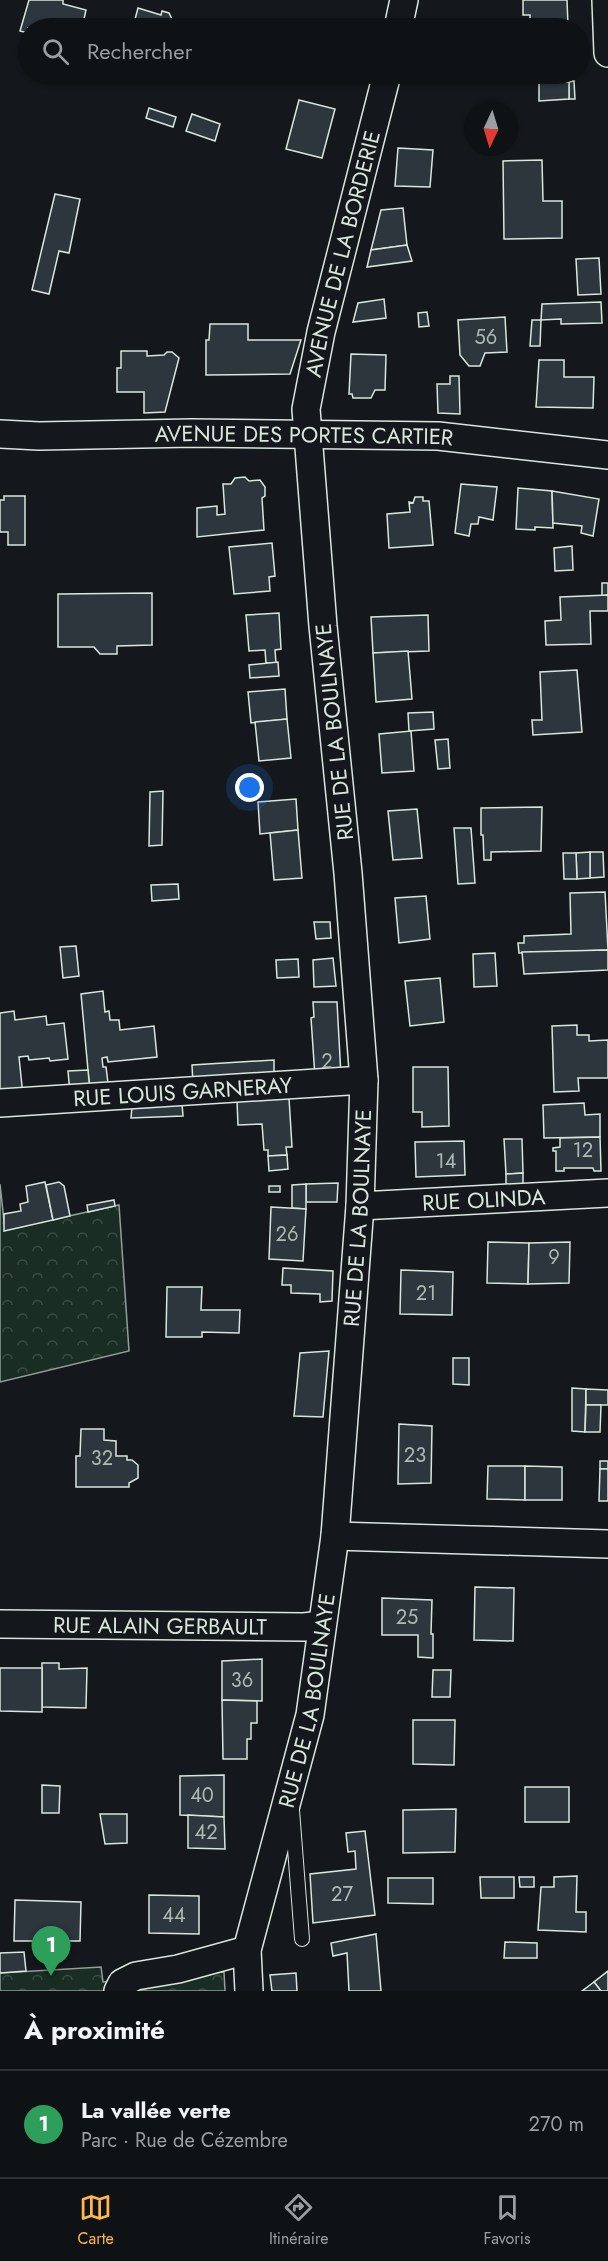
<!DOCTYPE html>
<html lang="fr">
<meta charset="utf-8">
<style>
body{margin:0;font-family:Jost,sans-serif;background:#1d2022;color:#f1f3f6}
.compass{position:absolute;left:464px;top:102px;width:54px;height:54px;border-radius:50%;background:#0f1215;box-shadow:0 2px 4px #0004;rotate:184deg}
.you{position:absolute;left:250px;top:788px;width:21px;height:21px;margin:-15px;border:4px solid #fff;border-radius:50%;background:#1a73e8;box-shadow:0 0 0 9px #1a73e833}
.badge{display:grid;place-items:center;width:39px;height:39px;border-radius:50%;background:#ffb74d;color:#fff;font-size:20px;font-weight:700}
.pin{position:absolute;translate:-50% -50px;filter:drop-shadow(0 2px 3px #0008)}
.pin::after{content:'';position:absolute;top:32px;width:21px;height:18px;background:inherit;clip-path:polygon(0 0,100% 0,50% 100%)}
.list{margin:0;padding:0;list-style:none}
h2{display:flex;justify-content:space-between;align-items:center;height:78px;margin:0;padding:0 24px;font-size:26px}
h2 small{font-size:20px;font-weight:400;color:#9b9ea0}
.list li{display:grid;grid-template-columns:39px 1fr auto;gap:18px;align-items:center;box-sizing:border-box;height:108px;padding:0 24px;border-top:2px solid #2f3234}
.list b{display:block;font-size:22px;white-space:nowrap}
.list p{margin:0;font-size:20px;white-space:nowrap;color:#9b9ea0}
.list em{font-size:20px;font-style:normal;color:#9b9ea0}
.icon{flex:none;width:33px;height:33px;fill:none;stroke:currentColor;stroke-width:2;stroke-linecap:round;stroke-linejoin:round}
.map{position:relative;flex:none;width:608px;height:1991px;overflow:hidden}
.search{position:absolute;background:#0f1215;box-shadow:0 2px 4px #0004;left:18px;right:18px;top:18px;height:66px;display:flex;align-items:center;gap:15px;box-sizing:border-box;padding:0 21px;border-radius:33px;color:#9b9ea0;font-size:22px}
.sheet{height:186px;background:#0f1215}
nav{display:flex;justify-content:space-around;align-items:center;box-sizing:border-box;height:84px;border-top:2px solid #2f3234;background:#0f1215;font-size:16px;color:#9b9ea0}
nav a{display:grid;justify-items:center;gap:3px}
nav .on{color:#ffb74d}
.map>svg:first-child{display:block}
.park{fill:url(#park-crowns);stroke:#939e99;stroke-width:1.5}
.building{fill:#2c363c;stroke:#d8e6dc;stroke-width:1.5}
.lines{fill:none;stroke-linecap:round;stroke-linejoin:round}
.service-casing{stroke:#d8e6dc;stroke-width:16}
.minor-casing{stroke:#d8e6dc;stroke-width:30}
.service{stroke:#14181c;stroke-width:14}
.minor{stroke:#14181c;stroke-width:27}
.labels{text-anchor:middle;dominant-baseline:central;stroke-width:4.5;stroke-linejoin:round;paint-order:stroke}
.number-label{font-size:20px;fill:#adbab4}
.street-label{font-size:22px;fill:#d8e6dc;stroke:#14181c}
</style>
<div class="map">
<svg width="608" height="1991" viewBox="0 0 608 1991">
<defs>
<pattern id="park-crowns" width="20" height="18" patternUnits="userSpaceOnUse" patternTransform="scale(1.5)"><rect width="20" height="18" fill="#1a2d24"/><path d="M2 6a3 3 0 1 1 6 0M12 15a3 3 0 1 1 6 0" fill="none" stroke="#3b4b43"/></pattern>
</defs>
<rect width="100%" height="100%" fill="#14181c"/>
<g class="park">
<polygon points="0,1184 5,1230 119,1205 129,1351 0,1382"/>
<polygon points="101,1967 103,1982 224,1972 225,1991 0,1991 0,1973"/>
</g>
<g class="building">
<polygon points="29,0 63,0 63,4 86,10 82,28 28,28 28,33 20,31"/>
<polygon points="523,0 567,0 568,25 530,26 530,15 523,15"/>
<polygon points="138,8 161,15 162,11 169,13 174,23 173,28 129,28 131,22 134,23"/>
<polygon points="304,20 339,28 302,28"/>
<polygon points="568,25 568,28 535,28 535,26"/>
<polygon points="126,74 159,74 156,83"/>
<polygon points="305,74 329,74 328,79"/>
<polygon points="530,74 570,74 570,82 530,83"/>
<rect x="524" y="77" width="6" height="6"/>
<polygon points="574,81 575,99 569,99 569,82"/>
<polygon points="569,82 569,99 539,101 539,83"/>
<polygon points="299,100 335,109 322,158 286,149"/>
<polygon points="149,108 176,117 173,127 146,118"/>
<polygon points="192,114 220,124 215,141 186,131"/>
<polygon points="398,148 433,150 430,187 395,186"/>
<polygon points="542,160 543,201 562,201 562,238 504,239 503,161"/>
<polygon points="55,194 80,199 69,253 59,251 49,294 32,290"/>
<polygon points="403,208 407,245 371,250 381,210"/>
<polygon points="407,245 412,261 367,267 371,250"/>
<polygon points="599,258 601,294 578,295 576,259"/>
<polygon points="384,299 386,318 353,322 358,303"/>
<polygon points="601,302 602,323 561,324 561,319 541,320 542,304"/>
<polygon points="427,312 429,326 419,327 418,313"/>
<polygon points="505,317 507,352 485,353 480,366 469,366 460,355 458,320"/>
<polygon points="532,320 541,320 540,346 530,346"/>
<polygon points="210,324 248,324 248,340 301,340 290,374 206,375 206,340 209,340"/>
<polygon points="121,351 147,351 147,356 164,355 167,352 172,352 179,358 165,412 144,413 144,392 117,392 117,368 121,368"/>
<polygon points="351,354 386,355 385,390 375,390 371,398 353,398 352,394 349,394"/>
<polygon points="539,360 564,360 564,377 594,377 593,408 536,407"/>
<polygon points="450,376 459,376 460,414 438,413 437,384 450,384"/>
<polygon points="245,477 249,481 260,480 265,487 265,496 262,498 264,530 197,537 197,508 217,506 217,515 225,514 223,484 231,484 235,478"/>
<polygon points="461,484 497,487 493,520 479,517 478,524 471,524 469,536 455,533"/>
<polygon points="518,488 552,491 553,528 535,527 535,530 516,529"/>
<polygon points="552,491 599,499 593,536 581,533 582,526 553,523"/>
<polygon points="4,496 25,496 25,545 8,545 8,532 0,532 0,500 4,500"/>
<polygon points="415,497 423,497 423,501 429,501 433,545 389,548 387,514 410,512 409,502 413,503"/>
<polygon points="272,543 275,576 269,577 270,591 234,594 229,547"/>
<polygon points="572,546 573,570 555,571 554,548"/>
<polygon points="602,583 608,583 608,595 602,596"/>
<polygon points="152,593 152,645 117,646 117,654 100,654 94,647 58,647 58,594"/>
<polygon points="608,595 608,611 590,611 591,644 546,645 545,621 561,620 560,597"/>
<polygon points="279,613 281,649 275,650 276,663 266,663 265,650 249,651 246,615"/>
<polygon points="428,615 429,651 373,653 371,617"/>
<polygon points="408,651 412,699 376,702 373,653"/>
<polygon points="278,662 279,676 250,678 249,665"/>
<polygon points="577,670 582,732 533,735 532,720 542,720 540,672"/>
<polygon points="285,689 287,719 251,723 248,692"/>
<polygon points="433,712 434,729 409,731 408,713"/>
<polygon points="287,719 291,758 259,761 255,722"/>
<polygon points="411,731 414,771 382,773 379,734"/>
<polygon points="448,739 450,768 438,769 435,740"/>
<polygon points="163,791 162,845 149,846 150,792"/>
<polygon points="296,799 298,830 260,834 258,802"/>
<polygon points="542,807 541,851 491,852 491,860 484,860 483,835 481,835 481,808"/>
<polygon points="417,809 422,858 393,860 388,811"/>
<polygon points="454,828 471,828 475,883 458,884"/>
<polygon points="298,830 302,878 274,880 270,833"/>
<polygon points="590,852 603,852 604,877 590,878"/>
<polygon points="590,852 590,878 577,879 576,853"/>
<polygon points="563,853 576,853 577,879 564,879"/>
<polygon points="178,884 179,899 152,901 151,885"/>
<polygon points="605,892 608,950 519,953 518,943 524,943 524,936 571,934 570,893"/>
<polygon points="426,896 430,939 399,943 395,898"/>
<polygon points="314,922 330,922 331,938 316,939"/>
<polygon points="76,946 79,976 63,978 60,947"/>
<polygon points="608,950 608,970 524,974 522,952"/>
<polygon points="495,953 497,986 474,987 473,954"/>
<polygon points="333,958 336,986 314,987 313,960"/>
<polygon points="298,959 299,977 277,978 276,960"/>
<polygon points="440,978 444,1022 410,1026 405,981"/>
<polygon points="103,991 105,1012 109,1011 110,1020 119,1020 120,1030 154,1026 157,1057 108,1062 107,1057 102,1058 103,1067 106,1067 109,1091 90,1092 81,994"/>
<polygon points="313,1002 337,1002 341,1076 315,1077 311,1018 314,1017"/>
<polygon points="14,1011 15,1020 46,1016 47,1025 64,1023 68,1059 50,1061 49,1058 29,1060 28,1056 19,1057 23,1096 0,1098 0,1013"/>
<polygon points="577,1025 577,1035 589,1035 589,1041 608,1040 608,1078 578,1078 579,1091 554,1092 552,1026"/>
<polygon points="274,1060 274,1080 193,1085 192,1065"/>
<polygon points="413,1067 448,1067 449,1126 422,1127 422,1112 413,1112"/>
<polygon points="88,1070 90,1092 70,1093 68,1071"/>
<polygon points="289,1098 292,1147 286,1147 287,1155 268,1156 268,1150 264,1150 262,1124 238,1125 237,1101"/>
<polygon points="584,1103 585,1115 600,1114 600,1137 544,1138 543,1105"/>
<polygon points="182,1104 183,1116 131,1118 132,1107"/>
<polygon points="600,1137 601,1171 594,1171 593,1168 564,1168 564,1171 556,1171 556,1151 553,1151 553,1148 560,1147 560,1138"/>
<polygon points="504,1139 522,1139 523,1173 506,1174"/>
<polygon points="464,1141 465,1175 416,1177 415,1142"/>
<polygon points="287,1155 288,1169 269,1171 268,1156"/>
<polygon points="523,1173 523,1186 506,1187 506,1174"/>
<polygon points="45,1182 53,1220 4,1231 4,1214 21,1211 20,1204 28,1202 26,1186"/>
<polygon points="59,1182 64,1186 70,1216 53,1220 46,1185"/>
<polygon points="338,1183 337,1202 306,1202 306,1184"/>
<polygon points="306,1184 306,1209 292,1208 292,1185"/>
<rect x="269" y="1186" width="11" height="6"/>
<polygon points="114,1200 115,1206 88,1212 87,1205"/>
<polygon points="271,1207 306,1209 303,1261 269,1259"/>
<polygon points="488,1242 529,1243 528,1284 487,1283"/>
<polygon points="570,1242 569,1283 528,1284 529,1243"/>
<polygon points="283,1268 333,1271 332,1301 320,1302 320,1294 291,1293 291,1285 282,1285"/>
<polygon points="401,1270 453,1272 452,1315 400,1314"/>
<polygon points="167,1287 202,1287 201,1310 240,1310 239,1333 202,1332 202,1337 166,1337"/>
<polygon points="329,1351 323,1417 294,1416 300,1353"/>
<polygon points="453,1358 469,1358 469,1385 453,1384"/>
<polygon points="572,1388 586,1389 585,1432 572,1431"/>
<polygon points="586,1389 608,1390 608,1405 586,1405"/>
<polygon points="586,1405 601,1405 600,1432 585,1432"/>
<polygon points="399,1424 432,1426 431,1483 398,1484"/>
<polygon points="81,1429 104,1429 104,1440 116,1441 116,1456 127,1456 127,1460 132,1460 138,1465 138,1478 129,1483 129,1487 76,1487 76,1456 80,1456"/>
<rect x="600" y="1461" width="8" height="8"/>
<polygon points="488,1466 525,1466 525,1500 487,1499"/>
<polygon points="525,1466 562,1467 562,1500 525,1500"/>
<polygon points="600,1469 608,1469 608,1501 599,1501"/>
<polygon points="475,1587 514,1588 513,1641 474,1640"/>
<polygon points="382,1598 432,1600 431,1634 433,1634 433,1658 418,1657 418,1635 382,1635"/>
<polygon points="262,1659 262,1701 222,1700 222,1661"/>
<polygon points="42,1663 59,1663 59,1669 87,1668 86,1708 42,1707"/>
<polygon points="0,1668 42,1668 42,1712 0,1711"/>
<polygon points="433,1670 451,1670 450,1697 432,1697"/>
<polygon points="222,1700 257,1701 257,1723 251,1723 251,1739 247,1739 247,1759 223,1759"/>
<polygon points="413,1720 455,1720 454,1765 413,1764"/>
<polygon points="224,1775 224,1817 180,1815 180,1776"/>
<polygon points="42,1785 60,1786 59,1813 42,1813"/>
<rect x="525" y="1787" width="44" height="35"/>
<polygon points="456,1809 455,1852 403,1853 403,1810"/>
<polygon points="100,1814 127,1814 127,1843 105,1844"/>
<polygon points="188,1815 224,1817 225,1849 188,1848"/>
<polygon points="365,1831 375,1915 313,1923 310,1874 356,1869 355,1851 348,1852 346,1833"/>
<polygon points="577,1876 576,1912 586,1912 586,1932 538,1930 541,1887 554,1887 554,1877"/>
<polygon points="480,1877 514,1877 514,1898 481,1898"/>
<polygon points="519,1877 534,1877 534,1887 520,1887"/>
<polygon points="388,1878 433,1878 433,1904 388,1903"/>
<polygon points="149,1895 199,1896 199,1934 149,1933"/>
<polygon points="15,1900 81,1902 80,1941 14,1941"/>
<polygon points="376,1934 381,1991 349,1991 347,1953 333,1956 331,1943"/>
<polygon points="505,1942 537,1943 537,1958 504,1958"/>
<polygon points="24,1952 26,1971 0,1973 0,1953"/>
<polygon points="608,1971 608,1991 601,1991 594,1982"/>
<polygon points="296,1973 297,1991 272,1991 270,1975"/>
<polygon points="594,1982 601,1991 582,1991"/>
</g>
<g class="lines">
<defs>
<polyline id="service" points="292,1810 302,1939"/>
<g id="minor">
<polyline points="606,0 608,53"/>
<polyline points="398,28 404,0"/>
<path id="s1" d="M 0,434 L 39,436 L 192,433 L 438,436 L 608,455"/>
<path id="s2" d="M 0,1103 L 364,1080"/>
<path id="s3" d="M 360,1206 L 608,1193"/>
<polyline points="335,1536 608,1544"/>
<path id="s4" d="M 0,1624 L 304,1627 L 322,1625"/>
<polyline points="118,1991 122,1983 136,1976 178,1969 247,1950"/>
<path id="s5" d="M 249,1991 L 247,1950 L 310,1715 L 335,1536 L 360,1206 L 364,1080 L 348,873 L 323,626 L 306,409 L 321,332 L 387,74"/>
</g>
</defs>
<use href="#service" class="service-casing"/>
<use href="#minor" class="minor-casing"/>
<use href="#service" class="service"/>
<use href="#minor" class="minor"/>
</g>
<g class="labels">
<g class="number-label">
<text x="486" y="337">56</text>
<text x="327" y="1061">2</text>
<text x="583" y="1150">12</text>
<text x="446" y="1161">14</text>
<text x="287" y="1234">26</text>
<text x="554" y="1257">9</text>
<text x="426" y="1293">21</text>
<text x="415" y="1455">23</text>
<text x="102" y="1458">32</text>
<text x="407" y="1617">25</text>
<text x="242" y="1680">36</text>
<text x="202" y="1795">40</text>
<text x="206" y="1832">42</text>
<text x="342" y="1894">27</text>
<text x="174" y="1915">44</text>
</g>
<g class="street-label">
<text stroke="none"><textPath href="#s5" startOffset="1755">AVENUE DE LA BORDERIE</textPath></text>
<text stroke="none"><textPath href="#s1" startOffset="304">AVENUE DES PORTES CARTIER</textPath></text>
<text transform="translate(334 732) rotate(-96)">RUE DE LA BOULNAYE</text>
<text stroke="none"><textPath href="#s2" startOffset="183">RUE LOUIS GARNERAY</textPath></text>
<text stroke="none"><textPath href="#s3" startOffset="124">RUE OLINDA</textPath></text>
<text stroke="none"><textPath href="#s5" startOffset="784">RUE DE LA BOULNAYE</textPath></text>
<text stroke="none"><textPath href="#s4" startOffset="160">RUE ALAIN GERBAULT</textPath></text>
<text stroke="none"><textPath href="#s5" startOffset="298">RUE DE LA BOULNAYE</textPath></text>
</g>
</g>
</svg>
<svg class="compass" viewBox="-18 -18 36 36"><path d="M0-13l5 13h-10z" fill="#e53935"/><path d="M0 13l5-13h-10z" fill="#9b9ea0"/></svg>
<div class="you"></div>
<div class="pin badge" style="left:51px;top:1976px;background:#2e9e5b">1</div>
<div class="search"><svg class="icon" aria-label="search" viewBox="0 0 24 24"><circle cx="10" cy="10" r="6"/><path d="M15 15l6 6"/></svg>Rechercher</div>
</div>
<section class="sheet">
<h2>À proximité<small></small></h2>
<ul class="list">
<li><span class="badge" style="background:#2e9e5b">1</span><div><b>La vallée verte</b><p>Parc · Rue de Cézembre</p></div><em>270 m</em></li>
</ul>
</section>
<nav>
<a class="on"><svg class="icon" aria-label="map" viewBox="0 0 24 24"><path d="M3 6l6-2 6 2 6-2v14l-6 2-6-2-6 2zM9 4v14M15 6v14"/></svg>Carte</a>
<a><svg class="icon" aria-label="directions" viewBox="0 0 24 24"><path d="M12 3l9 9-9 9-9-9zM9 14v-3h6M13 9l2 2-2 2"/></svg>Itinéraire</a>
<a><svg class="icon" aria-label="saved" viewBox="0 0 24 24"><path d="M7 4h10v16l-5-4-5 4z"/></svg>Favoris</a>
</nav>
